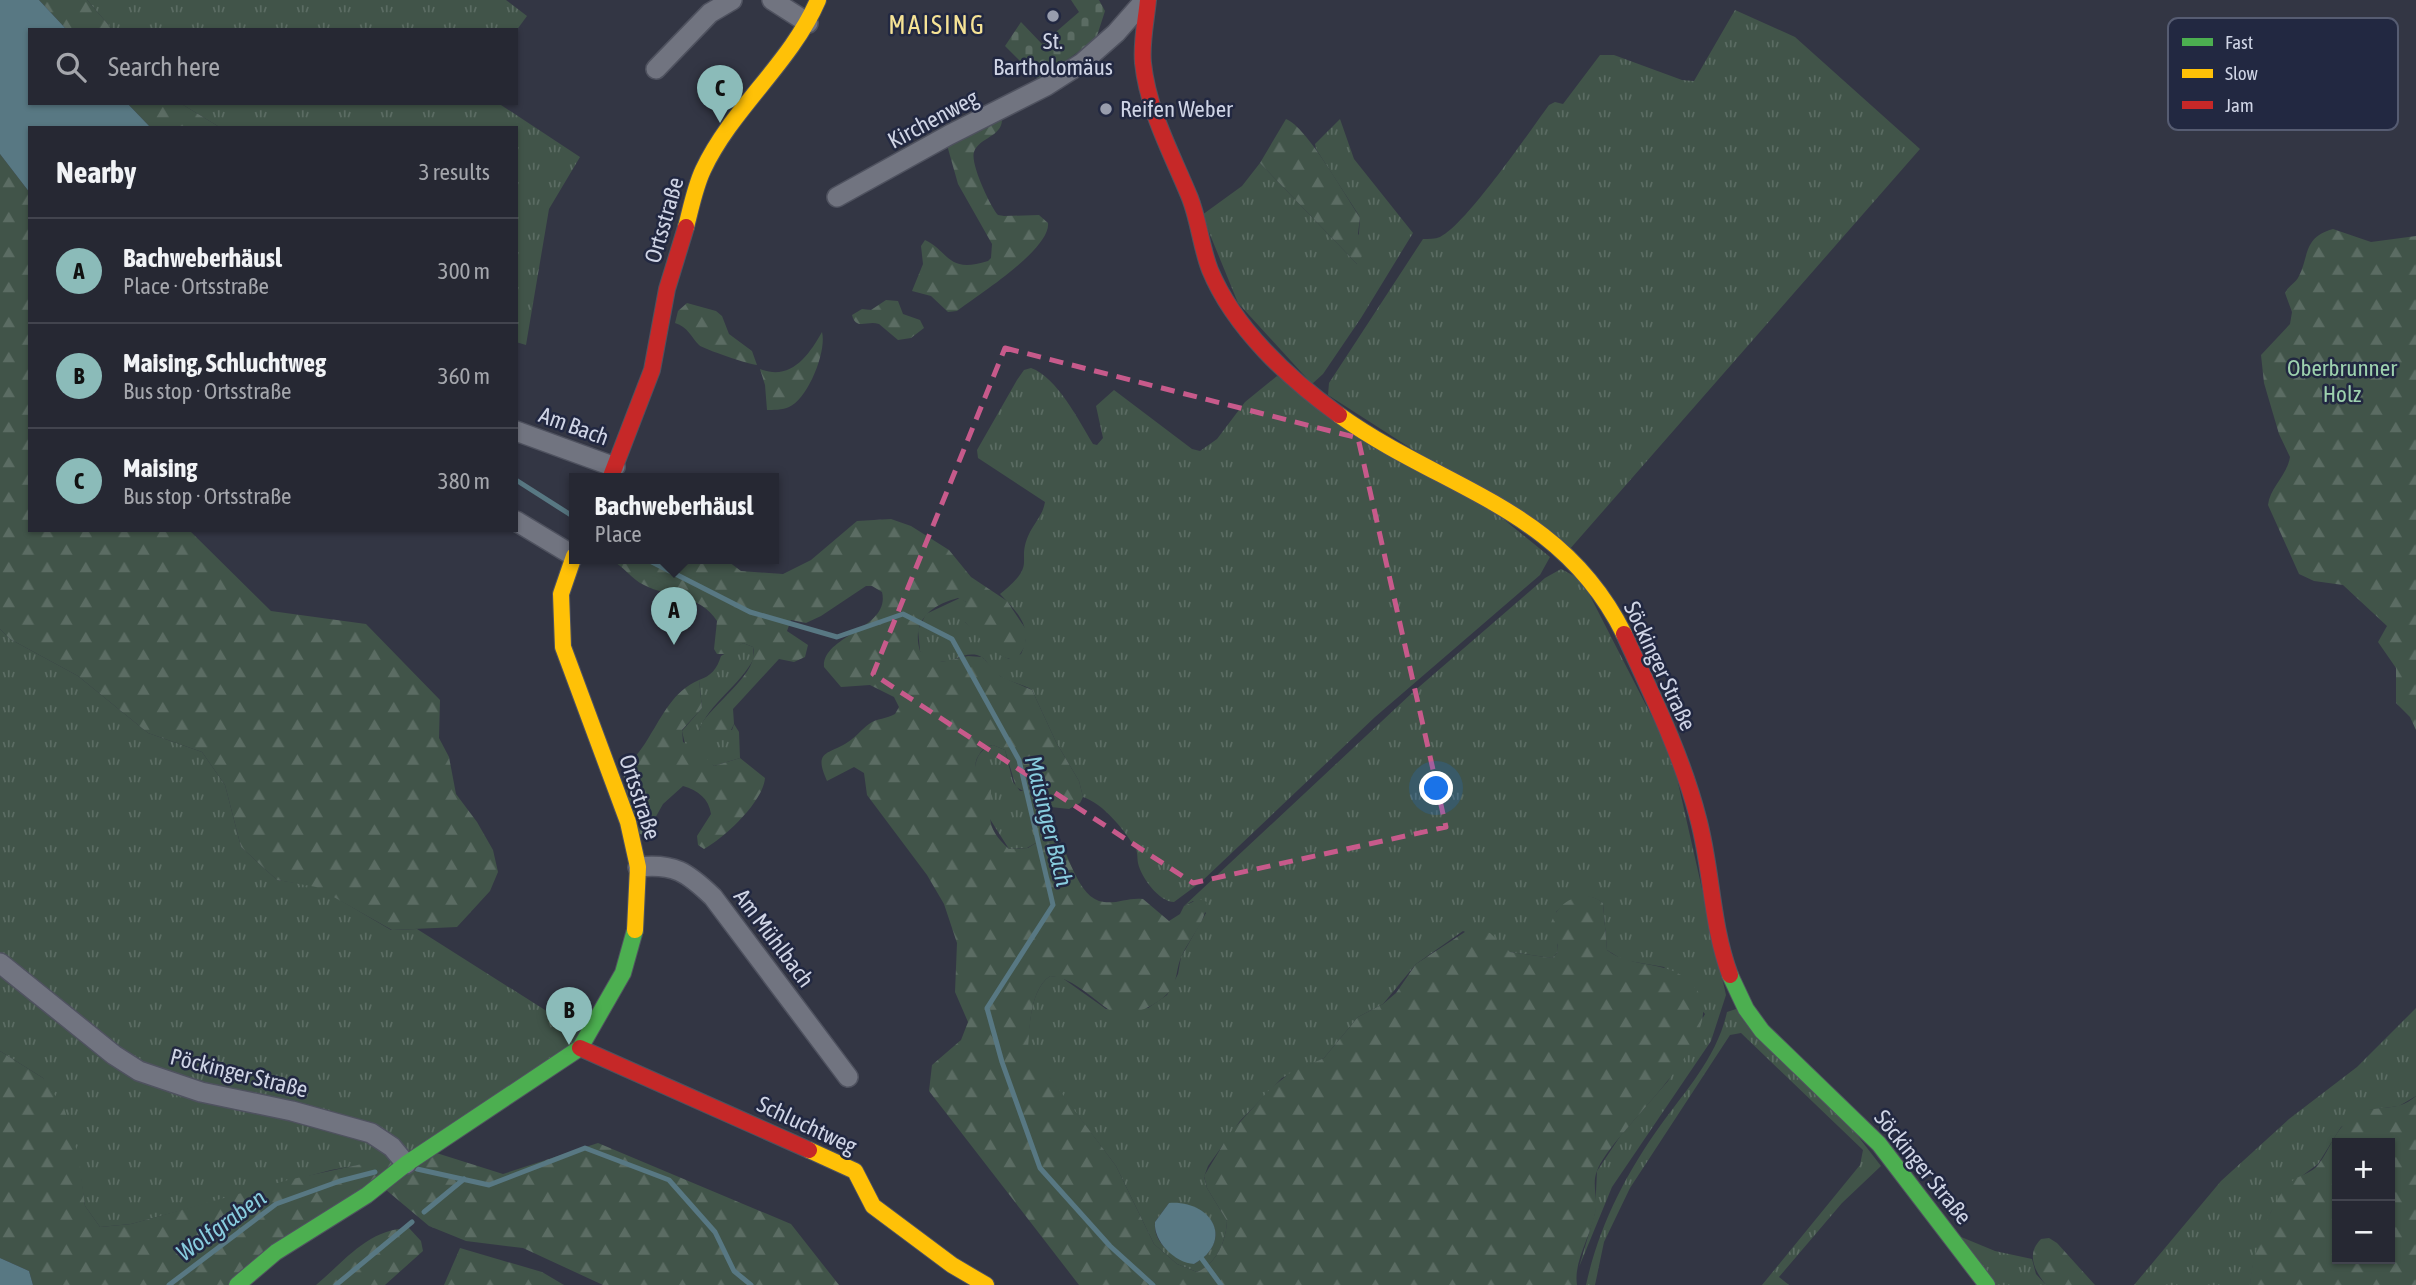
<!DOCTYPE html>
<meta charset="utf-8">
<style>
body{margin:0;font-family:"Asap Condensed",sans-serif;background:#32343f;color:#f1f3f6}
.controls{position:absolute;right:21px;bottom:21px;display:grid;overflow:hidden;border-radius:0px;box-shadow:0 2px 5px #0004}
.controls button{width:63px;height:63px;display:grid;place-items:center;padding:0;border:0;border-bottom:2px solid #42444e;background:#262833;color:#f1f3f6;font:35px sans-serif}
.you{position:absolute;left:1437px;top:789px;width:24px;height:24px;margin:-18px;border:5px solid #fff;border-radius:50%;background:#1a73e8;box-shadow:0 0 0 10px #1a73e833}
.badge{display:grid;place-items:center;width:46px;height:46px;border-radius:50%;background:#8bbbb9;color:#111;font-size:23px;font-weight:700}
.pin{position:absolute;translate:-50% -58px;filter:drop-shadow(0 2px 4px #0008)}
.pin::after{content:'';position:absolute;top:37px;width:24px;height:21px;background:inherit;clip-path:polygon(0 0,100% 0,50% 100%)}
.popup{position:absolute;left:569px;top:473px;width:210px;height:91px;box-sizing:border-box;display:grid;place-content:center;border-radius:0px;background:#262833;filter:drop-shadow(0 2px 5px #0005);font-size:23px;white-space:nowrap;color:#a4a6ac}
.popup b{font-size:26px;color:#f1f3f6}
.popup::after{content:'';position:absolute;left:50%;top:100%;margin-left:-14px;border:14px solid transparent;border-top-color:#262833}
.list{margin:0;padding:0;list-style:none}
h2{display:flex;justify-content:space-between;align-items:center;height:91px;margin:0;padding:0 28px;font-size:30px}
h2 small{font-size:23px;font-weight:400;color:#a4a6ac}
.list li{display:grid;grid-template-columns:46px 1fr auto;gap:21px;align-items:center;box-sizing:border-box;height:105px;padding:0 28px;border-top:2px solid #42444e}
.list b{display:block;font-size:26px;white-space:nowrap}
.list p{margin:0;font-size:23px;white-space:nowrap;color:#a4a6ac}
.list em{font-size:23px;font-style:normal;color:#a4a6ac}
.icon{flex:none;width:38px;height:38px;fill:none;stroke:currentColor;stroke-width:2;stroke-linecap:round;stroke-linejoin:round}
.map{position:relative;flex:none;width:2416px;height:1285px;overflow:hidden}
.search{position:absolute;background:#262833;box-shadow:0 2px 5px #0004;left:28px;top:28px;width:490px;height:77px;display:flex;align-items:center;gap:18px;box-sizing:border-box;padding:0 24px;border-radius:0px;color:#a4a6ac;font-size:26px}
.panel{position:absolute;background:#262833;box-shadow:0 2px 5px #0004;left:28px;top:126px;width:490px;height:406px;border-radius:0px}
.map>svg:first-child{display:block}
.grass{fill:url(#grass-tufts);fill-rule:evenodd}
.forest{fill:url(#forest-firs);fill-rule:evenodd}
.cemetery{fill:url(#cemetery-stones)}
.water{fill:#587883}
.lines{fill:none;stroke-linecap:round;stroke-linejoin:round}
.stream{stroke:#587883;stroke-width:5}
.street-casing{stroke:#4f525f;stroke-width:22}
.fast-casing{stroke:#4f525f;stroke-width:18}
.slow-casing{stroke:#4f525f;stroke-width:18}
.jam-casing{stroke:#4f525f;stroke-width:18}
.street{stroke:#717480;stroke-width:19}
.fast{stroke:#4caf50;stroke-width:16}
.slow{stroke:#ffc107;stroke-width:16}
.jam{stroke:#c62828;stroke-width:16}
.marked{fill:none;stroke:#c75a8b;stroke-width:5;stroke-dasharray:14 9;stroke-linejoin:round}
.poi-dot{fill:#989dad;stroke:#222841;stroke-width:2.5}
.labels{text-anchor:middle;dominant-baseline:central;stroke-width:5;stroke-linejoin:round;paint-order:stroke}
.poi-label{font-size:23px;fill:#cfd4e5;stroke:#222841}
.street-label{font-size:23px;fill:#cfd4e5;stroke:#222841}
.park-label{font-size:23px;fill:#9dd1ae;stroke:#222841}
.water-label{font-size:24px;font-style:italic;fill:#88ccde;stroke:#222841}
.quarter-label{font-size:26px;letter-spacing:2px;fill:#f6e395;stroke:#222841}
.key{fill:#222841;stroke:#565c72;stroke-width:2}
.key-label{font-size:19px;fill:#cfd4e5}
</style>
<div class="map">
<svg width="2416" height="1285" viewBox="0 0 2416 1285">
<defs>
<pattern id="grass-tufts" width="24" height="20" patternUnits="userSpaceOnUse" patternTransform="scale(1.75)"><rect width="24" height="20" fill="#415449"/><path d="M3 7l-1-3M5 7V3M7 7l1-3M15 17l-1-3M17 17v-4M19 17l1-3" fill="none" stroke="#5b6c63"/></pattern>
<pattern id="forest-firs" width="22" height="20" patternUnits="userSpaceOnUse" patternTransform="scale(1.75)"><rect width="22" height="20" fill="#415449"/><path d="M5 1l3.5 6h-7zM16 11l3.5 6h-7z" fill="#5b6c63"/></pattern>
<pattern id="cemetery-stones" width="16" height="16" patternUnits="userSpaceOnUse" patternTransform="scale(1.75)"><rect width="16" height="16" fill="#415449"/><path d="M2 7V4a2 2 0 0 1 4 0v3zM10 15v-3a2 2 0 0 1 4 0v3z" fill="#5b6c63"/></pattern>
</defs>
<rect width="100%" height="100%" fill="#333644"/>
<g class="grass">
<polygon points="87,0 506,0 527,16 516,31 113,30"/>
<path d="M 1735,10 L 1795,37 L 1920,149 L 1569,550 L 1328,395 L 1329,383 L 1423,239 C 1429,239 1435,239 1440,237 C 1465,226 1530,131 1549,105 L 1555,102 L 1563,104 L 1600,55 L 1614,55 L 1682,80 L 1694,81 Z"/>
<polygon points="180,103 498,103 580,157 549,209 526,345 516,342 516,128 221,128"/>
<polygon points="1340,119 1354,159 1413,233 1361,318 1323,374 1312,384 1238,303 1202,215 1242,186 1260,163 1357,264 1360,217 1316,149 1315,144"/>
<path d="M 1031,368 C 1057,377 1079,421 1093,444 L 1097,445 L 1103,438 L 1096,406 L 1114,390 L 1192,449 L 1200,451 L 1217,439 L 1245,402 L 1277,376 L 1475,496 L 1550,557 L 1540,575 L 1375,717 L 1201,882 L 1174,902 C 1159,902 1141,877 1138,863 C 1137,857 1138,852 1135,847 C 1123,829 1104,804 1083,797 L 1079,781 L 1056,742 L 1032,690 C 1021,683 1007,682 997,674 C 990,669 986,657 977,655 C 954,651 949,675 920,651 L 918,630 L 926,614 L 960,598 L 966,602 L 965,622 L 999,654 L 1009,659 L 1021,654 C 1034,628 1018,613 1000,594 C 1040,562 1014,564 1030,532 C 1036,521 1043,514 1045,502 L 978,458 L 977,450 L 1017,380 L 1024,370 Z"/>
<path d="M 1561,569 L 1582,580 L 1672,756 L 1726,995 L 1711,1041 L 1612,1187 L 1579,1267 L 1595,1213 L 1597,1171 L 1621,1135 L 1668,1081 L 1705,1014 L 1664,967 L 1623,960 L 1607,950 L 1603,903 C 1588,890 1568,899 1556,912 L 1558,952 L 1552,958 L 1510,952 L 1463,931 L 1416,964 L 1383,1004 L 1358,1017 L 1324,1058 L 1282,1078 L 1240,1121 L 1208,1166 L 1204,1177 L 1207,1188 L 1227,1221 C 1226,1241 1217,1263 1197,1272 L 1177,1264 L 1154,1244 L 1116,1166 L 1027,1048 C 1030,1025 1030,990 1050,976 L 1061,977 L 1106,1009 L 1148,1008 L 1167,995 L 1178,974 L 1181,957 L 1206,913 L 1193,901 L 1184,906 L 1412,693 L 1545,578 ZM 1169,1203 C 1212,1202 1235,1240 1194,1264 C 1175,1256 1153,1246 1155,1222 Z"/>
<polygon points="0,629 10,639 78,676 148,733 202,752 225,785 241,847 277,880 316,886 391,930 417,929 586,1036 406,1164 365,1164 331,1170 131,1224 100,1227 85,1206 78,1158 43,1078 0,1051"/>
<path d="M 743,643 L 753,647 L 754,658 C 740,686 709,703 699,731 L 732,730 L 734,724 L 739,732 L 740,758 L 714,766 L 685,744 L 682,731 L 702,708 L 699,680 C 711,676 717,669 721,656 Z"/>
<path d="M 993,745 L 1005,750 L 1013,782 L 1020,791 L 1039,791 L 1051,807 L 1043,822 L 1046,837 L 1027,848 L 1009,849 L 988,816 C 988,806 992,798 989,788 C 987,782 981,782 978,776 C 971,763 980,748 993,745 Z"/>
<polygon points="2416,1008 2416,1096 2399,1106 2369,1110 2341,1127 2318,1164 2287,1187 2271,1212 2253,1265 2250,1285 2134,1285 2221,1181 2289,1119 2357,1067"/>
<path d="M 1736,1009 L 1837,1109 L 1881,1166 L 1842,1203 L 1779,1277 L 1789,1285 L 1762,1285 L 1860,1165 L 1863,1150 L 1741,1033 L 1730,1035 L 1630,1188 L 1604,1242 L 1595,1285 L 1586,1285 C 1599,1226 1625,1175 1660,1126 C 1686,1090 1717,1057 1727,1012 Z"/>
<polygon points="1954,1234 1995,1251 2032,1259 2036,1274 2046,1285 1994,1285"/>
</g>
<g class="forest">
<polygon points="39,0 87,0 113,30 67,30"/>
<polygon points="127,103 180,103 221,128 151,128"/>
<path d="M 1002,118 C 1003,137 979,137 974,152 C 970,163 990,206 998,215 L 1004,216 L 1039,215 L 1048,223 C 1051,249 978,295 957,311 L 948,312 L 931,296 L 912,291 L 923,264 L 921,246 L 925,240 C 950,252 947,274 988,261 L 991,258 L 992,244 L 958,184 L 947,145 Z"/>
<path d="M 1286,119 C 1307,127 1344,194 1360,217 L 1358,234 L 1369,245 L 1357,264 L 1260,163 Z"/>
<polygon points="0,154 30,193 30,530 189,530 271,611 366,624 440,700 439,738 449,757 456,794 477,822 493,850 498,872 490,891 457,927 392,930 316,887 277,880 241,847 225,785 202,752 148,733 78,676 10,639 0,629"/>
<path d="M 2333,229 L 2371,242 L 2416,236 L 2416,730 L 2410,717 L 2396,703 L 2396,668 L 2378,642 L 2387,626 L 2343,585 L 2314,581 L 2299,574 L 2268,505 C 2270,487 2287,476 2290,457 L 2279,434 L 2264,383 L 2261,355 L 2290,324 L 2292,312 L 2285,293 C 2288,286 2296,283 2299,276 C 2309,257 2303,237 2333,229 Z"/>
<path d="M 886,300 L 898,301 L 903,314 L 920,320 L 924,328 L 911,338 L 898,340 L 879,324 C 867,320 856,331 852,315 L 862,309 L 871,310 Z"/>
<path d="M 687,303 L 716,311 L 722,316 L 729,334 L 752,351 L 757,365 C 751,365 703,349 699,345 C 691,337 688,327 675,323 L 678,311 Z"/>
<path d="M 822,332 C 827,351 808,399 789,407 C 783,410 772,410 767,410 L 765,385 L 760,369 C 790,381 808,357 822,332 Z"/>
<path d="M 891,519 L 911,526 L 949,550 L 971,577 L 1007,601 L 1027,631 L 1025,646 L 1017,659 C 998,662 977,635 965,622 L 962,616 L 966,602 L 958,598 C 931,605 911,621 920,651 L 942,662 L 968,656 L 982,657 L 1000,676 L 1032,690 L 1056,742 L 1079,781 L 1083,797 L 1080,803 L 1069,809 L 1051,807 L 1039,791 L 1027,793 L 1016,787 L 1005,750 L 993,745 L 985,747 C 966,768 980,772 991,789 C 991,818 984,826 1009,849 L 1028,848 L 1053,832 C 1070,850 1076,899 1104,902 C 1117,904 1129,897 1143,899 L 1169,921 L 1180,914 L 1184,906 L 1199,899 L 1207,902 C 1205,925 1188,939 1180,960 C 1176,971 1177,985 1167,994 C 1153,1008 1123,1022 1105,1007 C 1089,995 1070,977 1050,976 C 1030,990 1030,1025 1028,1048 L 1116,1166 L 1154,1244 L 1177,1264 L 1197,1272 C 1217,1263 1226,1241 1227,1221 L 1207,1188 L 1204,1176 L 1230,1133 L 1271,1088 L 1290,1073 L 1324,1058 L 1358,1017 L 1383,1004 L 1396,993 L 1416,964 L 1471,928 L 1490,933 L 1510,952 L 1552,958 L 1558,952 L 1558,945 L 1550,931 C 1551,905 1582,885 1603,903 L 1607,950 C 1632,971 1673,956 1697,990 C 1731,1039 1614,1128 1597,1171 C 1592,1182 1597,1196 1596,1208 C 1593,1233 1573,1260 1577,1285 L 1079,1285 L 929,1091 L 932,1065 L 961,1040 L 968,1022 L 955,992 L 957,943 L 944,904 L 927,875 L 867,795 L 864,773 L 854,767 L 827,781 C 813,750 828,755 848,742 C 856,737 862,729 869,724 C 877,718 887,719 895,714 L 899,707 L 894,697 L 870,685 L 841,687 L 824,667 C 822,635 891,629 882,592 L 872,586 L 866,586 L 821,616 L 806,623 L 791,620 L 787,631 L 808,645 L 805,657 L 794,662 L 779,659 L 733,709 L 734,724 L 729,734 L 704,739 L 699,731 L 701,725 C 712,704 761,672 753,647 L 743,643 L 728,654 L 717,654 L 714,649 L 717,621 C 700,594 669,598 644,585 C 631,579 623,565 609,559 L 725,559 L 741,571 L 783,574 L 811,560 L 857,521 Z"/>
<path d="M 699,680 L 702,708 L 682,730 L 683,742 L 698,750 L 714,766 L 740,758 L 765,778 C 763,802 725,837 704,849 L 698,845 L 697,836 L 711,814 C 709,799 698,790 683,786 L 663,804 L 645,836 L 635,832 L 623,773 C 631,761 642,750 649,737 C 663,715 673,691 699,680 Z"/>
<polygon points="0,1051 43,1078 64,1108 79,1158 85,1206 100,1227 131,1224 288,1180 427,1150 503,1174 598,1143 791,1224 839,1285 603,1285 523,1248 466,1241 429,1226 379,1184 237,1285 33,1285 29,1271 0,1258"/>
<path d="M 2416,1096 L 2416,1285 L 2250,1285 C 2251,1258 2270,1201 2291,1182 C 2299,1175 2312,1173 2318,1165 C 2332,1147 2335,1127 2356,1115 C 2375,1103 2396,1114 2416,1096 ZM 2337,1143 L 2390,1143 L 2390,1259 L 2337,1259 Z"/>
<path d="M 409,1228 L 421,1241 L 423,1251 L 385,1285 L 316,1285 C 346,1260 368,1229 409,1228 Z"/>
<path d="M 2049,1238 L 2057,1243 L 2095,1285 L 2046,1285 C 2034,1270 2026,1254 2041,1239 Z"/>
<polygon points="460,1248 542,1272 564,1285 444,1285"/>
</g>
<polygon class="cemetery" points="1071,0 1099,0 1105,11 1096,39 1039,80 1005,46 1021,22 1042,44 1079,12"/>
<g class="water">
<polygon points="0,0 39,0 67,30 30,30 30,103 127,103 151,128 30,128 30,193 0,154"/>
<path d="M 1169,1203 C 1212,1200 1235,1241 1194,1264 C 1175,1263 1153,1241 1155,1222 Z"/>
<polygon points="0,1258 29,1271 33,1285 0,1285"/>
</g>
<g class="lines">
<g class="stream">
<polyline points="516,480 574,517"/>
<polyline points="646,559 750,612 837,637 903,614 952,639 1019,760 1053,905 987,1008 1002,1062 1040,1168 1110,1246 1153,1285"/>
<polyline points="417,1169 489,1185 585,1148 669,1180 715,1232 734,1271 751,1285"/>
<polyline points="424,1212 464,1179"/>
<polyline points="1202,1259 1221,1285"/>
<polyline points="169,1285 276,1204 340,1181 375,1172"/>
<polyline points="336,1285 412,1222"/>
</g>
<defs>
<g id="street">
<polyline points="772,0 808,23"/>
<polyline points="656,69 710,13 732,0"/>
<polyline points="837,197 949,135 1046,86 1082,63 1116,33 1145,0"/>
<polyline points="516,431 615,467"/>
<polyline points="516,521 574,556"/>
<path d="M 638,867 C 674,863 687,872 713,897 L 848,1077"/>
<polyline points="0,963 114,1055 139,1071 201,1092 292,1111 371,1133 392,1147 406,1164"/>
</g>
<g id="fast">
<polyline points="1730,975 1746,1009 1762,1031 1879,1144 1987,1285"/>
<polyline points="237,1285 276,1252 367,1195 406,1164 580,1048 623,973 635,930"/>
</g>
<g id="slow">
<path d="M 686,227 C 691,208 695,187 703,170 C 732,108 791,63 818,0"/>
<path d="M 1339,415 C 1444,490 1561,507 1624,634"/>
<polyline points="574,556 561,594 563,647 628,822 638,867 635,930"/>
<polyline points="809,1150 855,1171 873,1206 952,1265 986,1285"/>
</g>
<g id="jam">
<path d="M 1148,0 C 1146,21 1141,42 1143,63 C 1148,111 1172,154 1190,198 C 1199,221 1201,247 1210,270 C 1234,328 1289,379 1339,415"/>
<polyline points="610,479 652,370 667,289 686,227"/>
<path d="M 1624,634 C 1651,693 1682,755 1698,818 C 1712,869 1711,924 1730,975"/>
<polyline points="580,1048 809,1150"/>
</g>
</defs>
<use href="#street" class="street-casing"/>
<use href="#fast" class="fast-casing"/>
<use href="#slow" class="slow-casing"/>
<use href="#jam" class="jam-casing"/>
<use href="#street" class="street"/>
<use href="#fast" class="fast"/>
<use href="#slow" class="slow"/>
<use href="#jam" class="jam"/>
</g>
<path class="marked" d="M 1005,348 L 1358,438 L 1446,827 L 1193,883 L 873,674 Z"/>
<g class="poi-dot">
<circle cx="1053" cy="16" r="7"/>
<circle cx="1106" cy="109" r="7"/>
</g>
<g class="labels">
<g class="poi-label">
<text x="1053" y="41">St.<tspan x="1053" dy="26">Bartholomäus</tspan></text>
<text x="1120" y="109" text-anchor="start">Reifen Weber</text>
</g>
<g class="street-label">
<text transform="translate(933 119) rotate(-28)">Kirchenweg</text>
<text transform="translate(664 220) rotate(-74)">Ortsstraße</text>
<text transform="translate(574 426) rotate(20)">Am Bach</text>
<text transform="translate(1660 666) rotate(65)">Söckinger Straße</text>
<text transform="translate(640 797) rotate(72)">Ortsstraße</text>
<text transform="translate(774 938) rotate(53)">Am Mühlbach</text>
<text transform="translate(239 1073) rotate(14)">Pöckinger Straße</text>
<text transform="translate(807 1125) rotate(25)">Schluchtweg</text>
<text transform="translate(1923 1167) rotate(51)">Söckinger Straße</text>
</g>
<g class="park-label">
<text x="2342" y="368">Oberbrunner<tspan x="2342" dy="26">Holz</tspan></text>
</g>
<g class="water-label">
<text transform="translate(1049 821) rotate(76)">Maisinger Bach</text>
<text transform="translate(221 1225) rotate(-36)">Wolfgraben</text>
</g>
<g class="quarter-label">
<text x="937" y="25">MAISING</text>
</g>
</g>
<rect x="2168" y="18" width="230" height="112" rx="10" class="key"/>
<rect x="2182" y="38" width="31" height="8" fill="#4caf50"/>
<rect x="2182" y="69" width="31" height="9" fill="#ffc107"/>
<rect x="2182" y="101" width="31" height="8" fill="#c62828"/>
<g class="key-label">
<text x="2225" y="49">Fast</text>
<text x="2225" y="80">Slow</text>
<text x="2225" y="112">Jam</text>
</g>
</svg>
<div class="controls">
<button>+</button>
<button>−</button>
</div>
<div class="you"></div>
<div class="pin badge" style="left:674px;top:645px">A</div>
<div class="popup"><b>Bachweberhäusl</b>Place</div>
<div class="pin badge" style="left:569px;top:1045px">B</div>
<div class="pin badge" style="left:720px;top:123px">C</div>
<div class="search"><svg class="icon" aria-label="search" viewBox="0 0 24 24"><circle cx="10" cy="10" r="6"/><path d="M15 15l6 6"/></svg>Search here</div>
<section class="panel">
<h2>Nearby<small>3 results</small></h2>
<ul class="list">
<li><span class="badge">A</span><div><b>Bachweberhäusl</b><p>Place · Ortsstraße</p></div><em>300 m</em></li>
<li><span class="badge">B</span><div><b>Maising, Schluchtweg</b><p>Bus stop · Ortsstraße</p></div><em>360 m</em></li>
<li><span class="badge">C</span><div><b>Maising</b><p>Bus stop · Ortsstraße</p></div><em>380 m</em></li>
</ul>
</section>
</div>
